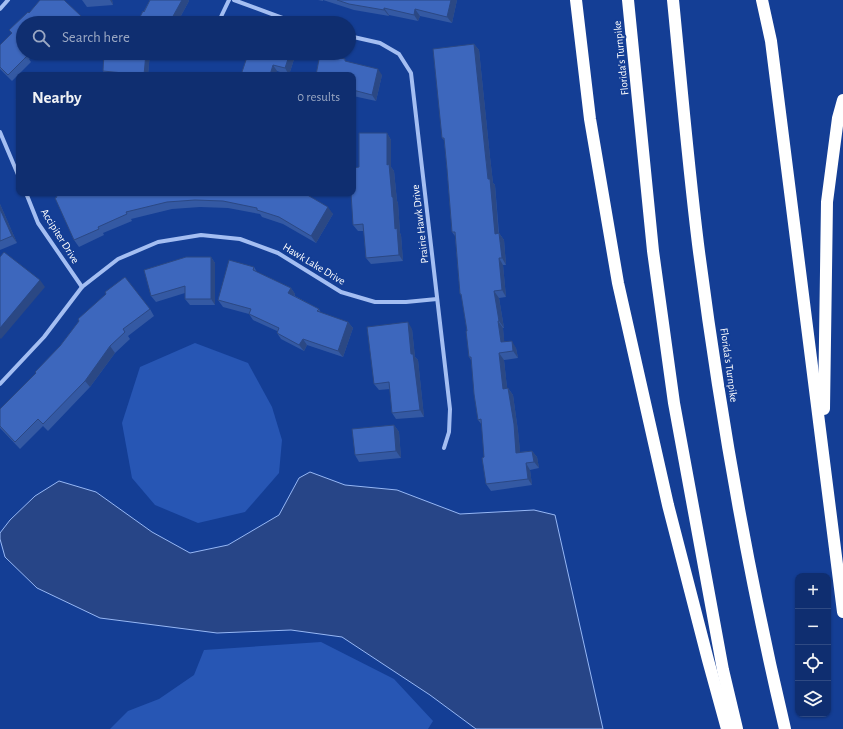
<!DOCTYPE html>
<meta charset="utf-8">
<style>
body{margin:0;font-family:"Alegreya Sans",sans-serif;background:#183675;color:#f1f3f6}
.controls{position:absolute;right:12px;bottom:12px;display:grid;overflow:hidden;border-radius:8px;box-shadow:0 1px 3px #0004}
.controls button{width:36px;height:36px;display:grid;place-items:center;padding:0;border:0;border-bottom:1px solid #2f4a83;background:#0f2e70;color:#f1f3f6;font:20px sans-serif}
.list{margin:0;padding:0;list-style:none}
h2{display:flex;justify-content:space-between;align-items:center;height:52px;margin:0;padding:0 16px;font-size:17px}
h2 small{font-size:13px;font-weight:400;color:#9ba8c3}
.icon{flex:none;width:22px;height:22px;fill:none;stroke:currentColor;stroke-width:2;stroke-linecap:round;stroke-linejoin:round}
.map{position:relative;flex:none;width:843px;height:729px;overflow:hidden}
.search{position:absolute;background:#0f2e70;box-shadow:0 1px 3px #0004;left:16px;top:16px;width:340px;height:44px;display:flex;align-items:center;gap:10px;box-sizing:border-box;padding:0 14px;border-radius:22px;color:#9ba8c3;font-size:15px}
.panel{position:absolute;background:#0f2e70;box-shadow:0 1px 3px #0004;left:16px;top:72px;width:340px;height:124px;border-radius:8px}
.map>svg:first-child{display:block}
.green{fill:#2756b4}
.water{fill:#274587;stroke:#96b7f5}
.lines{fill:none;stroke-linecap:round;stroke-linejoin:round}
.minor{stroke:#a4bef2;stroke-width:4}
.motorway{stroke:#fff;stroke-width:12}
.wall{fill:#3459a3}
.shaded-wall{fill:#2b4884}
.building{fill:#3d67bd;stroke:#2b4884}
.labels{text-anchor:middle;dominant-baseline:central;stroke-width:4;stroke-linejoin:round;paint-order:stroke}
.street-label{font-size:11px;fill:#fff;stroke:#143e95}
</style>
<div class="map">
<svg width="843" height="729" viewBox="0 0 843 729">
<rect width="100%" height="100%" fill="#143e95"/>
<g class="green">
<polygon points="195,343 248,363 272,407 282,440 279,473 245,512 198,523 155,505 132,478 122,423 140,367"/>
<polygon points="321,642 394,679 433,721 428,729 110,729 128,711 159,699 194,675 204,650"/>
</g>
<polygon class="water" points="310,472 345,485 397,490 460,514 534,510 555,515 603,729 476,729 430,695 342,637 291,630 217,633 100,618 37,588 5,557 0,539 0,533 10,520 35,496 59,481 96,492 152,532 190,553 228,545 279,515 299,478"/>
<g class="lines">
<g class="minor">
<polyline points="234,0 296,23"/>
<polyline points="0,9 8,0"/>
<polyline points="218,23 229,0"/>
<polyline points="349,36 380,43 399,54 411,73 450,409 449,432 444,448"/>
<polyline points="202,54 203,53"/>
<polyline points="0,132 19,177"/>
<polyline points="26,193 38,223 82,287"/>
<polyline points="0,384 44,337 82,287 118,259 158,242 201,235 240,239 278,253 341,292 375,302 406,302 437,299"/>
</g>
<g class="motorway">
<polyline points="576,0 590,119 618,283 668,505 708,660 727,729"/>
<polyline points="628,0 653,251 674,403 723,670 737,729"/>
<path d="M 673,0 C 681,81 688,163 698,244 C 719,407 747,569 785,729"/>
<polyline points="762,0 771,41 843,612"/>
<polyline points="824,409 827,202 838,118 843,100"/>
</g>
</g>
<g class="wall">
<polygon points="82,0 112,0 113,5 87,7"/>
<polygon points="150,0 188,0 189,1 177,23 137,23"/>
<polygon points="318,0 457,0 452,23 420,16 418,21 389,15 389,16 354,10 323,0 323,1"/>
<polygon points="29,13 81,16 85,22 84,23 23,23 23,53 35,53 29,59 31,62 12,81 0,69 0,45 12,34 9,30"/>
<polygon points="474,44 479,50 490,157 493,183 495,185 499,233 504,240 506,265 503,265 506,297 499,298 504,328 503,328 504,342 516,348 518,358 504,360 507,388 508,388 513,395 518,431 520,452 532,451 537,457 539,468 530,470 532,485 491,491 486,484 482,425 478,420 471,360 469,357 467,331 462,297 460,294 455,236 452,232 447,169 444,140 442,138"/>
<polygon points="104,53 150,53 148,75 105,75 103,71"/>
<polygon points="296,53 289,75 277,71 246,59 244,56"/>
<polygon points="345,59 347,62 382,75 376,101 353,96 353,75"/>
<polygon points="387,133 391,140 391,167 394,171 397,201 398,203 400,233 401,235 403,261 371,264 366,258 364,231 358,231 353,225 359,167"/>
<polygon points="55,193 84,193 85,194 304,193 333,214 316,243 283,224 262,217 260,214 228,208 200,207 172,209 131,219 132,221 103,233 104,235 79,247 74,240"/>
<polygon points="0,204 17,243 0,250"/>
<polygon points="211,257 215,263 215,305 190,305 185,299 185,293 156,302 151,296"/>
<polygon points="254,267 257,272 291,288 295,294 295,296 319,309 321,313 348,322 353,328 343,357 307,345 304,351 281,339 277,333 277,331 253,320 249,314 223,307 218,300"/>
<polygon points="150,309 154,316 128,336 130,339 115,353 90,387 48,431 43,426 20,449 0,428 0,409"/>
<polygon points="412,329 415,357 418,360 424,417 396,419 392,413 390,389 379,390 374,384"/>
<polygon points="394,425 399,432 401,458 359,462 355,455"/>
</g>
<g class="shaded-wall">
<polygon points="110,0 112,0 113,5"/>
<polygon points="182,0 188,0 189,1 177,23 176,23 172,18"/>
<polygon points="451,0 457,0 452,23 447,17"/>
<polygon points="384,8 389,15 389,16 384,10"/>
<polygon points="415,9 420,16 418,21 414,15"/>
<polygon points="81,16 85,22 84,23 75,23"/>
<polygon points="170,17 174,23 168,23"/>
<polygon points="474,44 479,50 490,157 493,183 495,185 499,240 495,234 485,151"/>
<polygon points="146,53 150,53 148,75 144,75"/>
<polygon points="290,53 296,53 289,75 285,68"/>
<polygon points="273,65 277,71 276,75 270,75"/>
<polygon points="378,69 382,75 376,101 372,95"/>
<polygon points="387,133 391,140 391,167 394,171 397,201 398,203 400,233 401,235 403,261 399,255 395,229 392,197 387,165"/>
<polygon points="0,204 17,243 12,236 0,209"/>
<polygon points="328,207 333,214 316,243 311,236"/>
<polygon points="499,233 504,240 506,265 502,258"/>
<polygon points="211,257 215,263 215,305 211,299"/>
<polygon points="499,258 503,265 506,297 502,290"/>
<polygon points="40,280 45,287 1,339 0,338 0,328"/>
<polygon points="291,288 295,294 293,299 288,293"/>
<polygon points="494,291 499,298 504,328 499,321"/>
<polygon points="498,321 503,328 505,349 501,342"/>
<polygon points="348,322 353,328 343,357 338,351"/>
<polygon points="408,322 412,329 415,357 418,360 424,417 420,410 411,354"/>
<polygon points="303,339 307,345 304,351 299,345"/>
<polygon points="512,341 516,348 518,358 513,351"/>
<polygon points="110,346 115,353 90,387 85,381"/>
<polygon points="499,353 504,360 508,396 503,389"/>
<polygon points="508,388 513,395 518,431 521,460 516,453"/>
<polygon points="394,425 399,432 401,458 396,451"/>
<polygon points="532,451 537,457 539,468 534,462"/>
<polygon points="526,463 530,470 532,485 528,479"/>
</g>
<g class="building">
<polygon points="40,0 64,0 81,16 75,23 23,23 23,53 25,53 25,54 27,56 8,75 0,67 0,45 12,33 9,30 28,12 29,13"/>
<polygon points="150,0 182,0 172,18 170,17 168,23 137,23 143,11 144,12"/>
<polygon points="337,0 451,0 447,17 415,9 414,15 384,8 384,10 349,4"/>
<polygon points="474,44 485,151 488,179 490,179 495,234 499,233 502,258 499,258 502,290 494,291 499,321 498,321 501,342 512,341 513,351 499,353 503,389 508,388 514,424 516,453 532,451 534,462 526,463 528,479 486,484 482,458 484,457 481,419 478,420 474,394 471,357 469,357 466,331 467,331 461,294 460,294 455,232 452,232 447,169 444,138 442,138 433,49"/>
<polygon points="104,53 146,53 144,75 103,71"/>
<polygon points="245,53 290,53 285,68 273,65 270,75 241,75 247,57 244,56"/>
<polygon points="320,54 345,59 345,61 378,69 372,95 353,90 353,75 316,75"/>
<polygon points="19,97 19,106 16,99"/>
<polygon points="359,133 387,133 387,165 389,164 392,197 393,197 395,229 397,228 399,255 366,258 363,224 353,225 351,193 353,193 353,168 359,167"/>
<polygon points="55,193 82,193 83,195 88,193 304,193 328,207 311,236 279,217 257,210 257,208 223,201 195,200 167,202 126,212 127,214 98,227 99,229 74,240 55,198 57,197"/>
<polygon points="0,209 12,236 0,241"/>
<polygon points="4,252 40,280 0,328 0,257"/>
<polygon points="186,257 211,257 211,299 185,299 185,286 151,296 144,270"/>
<polygon points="229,260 254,267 253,270 291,288 288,293 319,309 317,311 348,322 338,351 303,339 299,345 277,333 279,328 249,314 251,309 218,300"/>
<polygon points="125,277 150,309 123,329 125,332 110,346 85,381 43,424 38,419 15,442 0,426 0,409 36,373 35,372 60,346 79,321 78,319 106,294 105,292"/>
<polygon points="408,322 411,354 413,354 420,410 392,413 389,382 374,384 367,327"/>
<polygon points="394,425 396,451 355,455 352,429"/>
</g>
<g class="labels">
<g class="street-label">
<text transform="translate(621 58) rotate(-96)">Florida's Turnpike</text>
<text transform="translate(420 224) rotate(-97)">Prairie Hawk Drive</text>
<text transform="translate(60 236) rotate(58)">Accipiter Drive</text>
<text transform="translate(314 264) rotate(31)">Hawk Lake Drive</text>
<text transform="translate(729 365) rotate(82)">Florida's Turnpike</text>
</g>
</g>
</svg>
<div class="controls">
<button>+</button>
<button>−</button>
<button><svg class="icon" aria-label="locate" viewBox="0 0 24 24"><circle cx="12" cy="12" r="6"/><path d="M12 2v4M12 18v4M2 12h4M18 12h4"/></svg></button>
<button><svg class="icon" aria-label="layers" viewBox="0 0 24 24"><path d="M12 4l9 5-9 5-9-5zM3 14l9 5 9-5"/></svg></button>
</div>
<div class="search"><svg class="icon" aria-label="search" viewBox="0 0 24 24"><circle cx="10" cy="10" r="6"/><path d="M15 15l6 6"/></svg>Search here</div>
<section class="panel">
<h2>Nearby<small>0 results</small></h2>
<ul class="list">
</ul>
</section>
</div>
